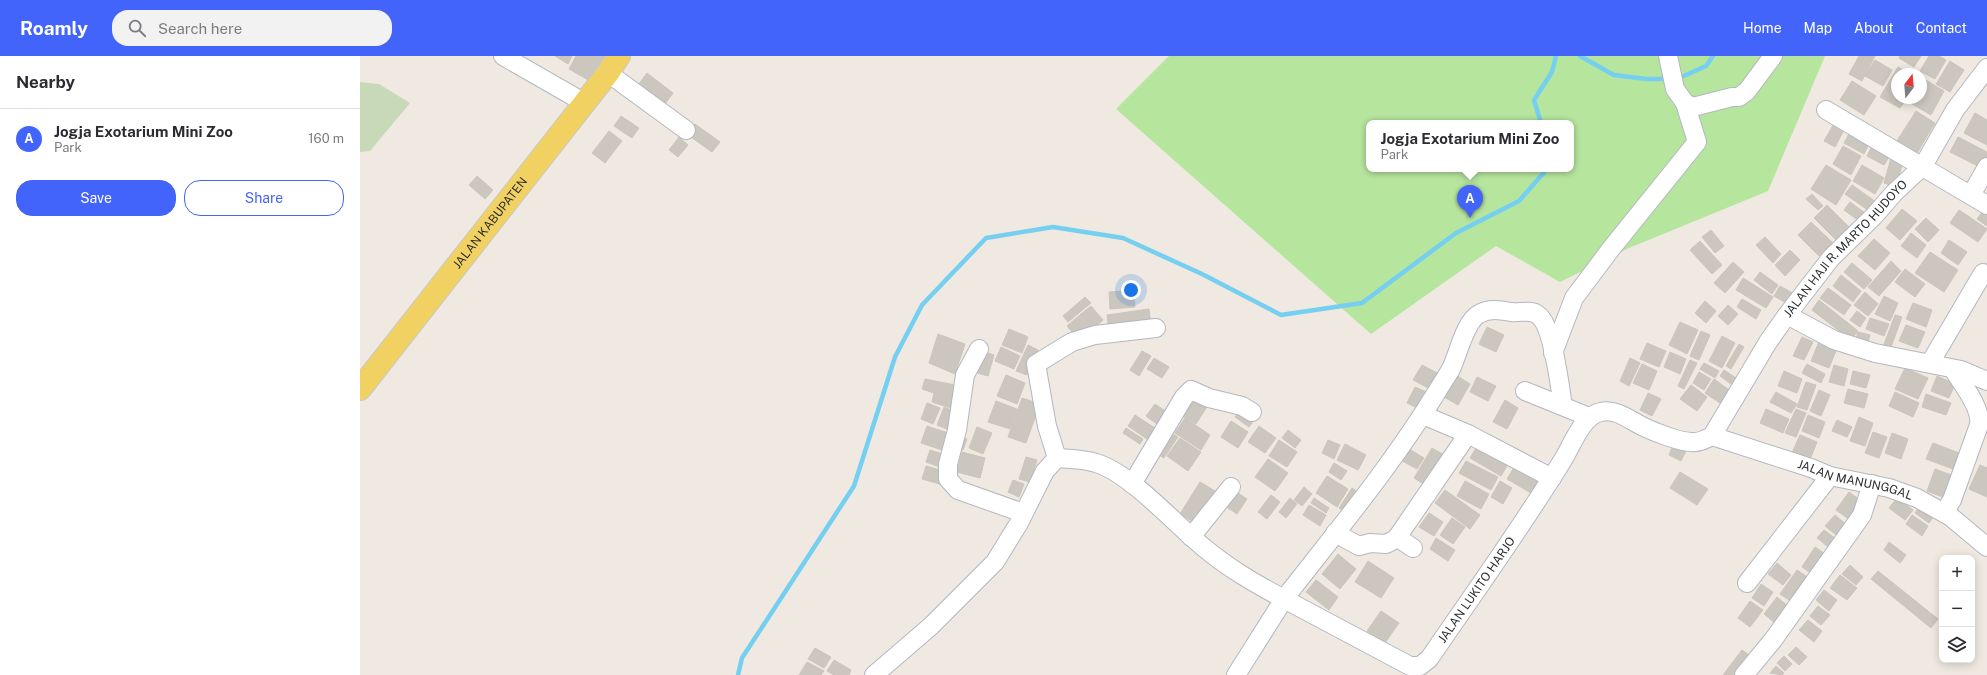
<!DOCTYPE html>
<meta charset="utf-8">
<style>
body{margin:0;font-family:"Public Sans",sans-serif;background:#f2f2f3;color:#2b2b33}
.controls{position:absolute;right:12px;bottom:12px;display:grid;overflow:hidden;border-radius:8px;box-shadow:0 2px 10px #0003}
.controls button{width:36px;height:36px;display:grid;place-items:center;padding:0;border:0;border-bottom:1px solid #e1e1e2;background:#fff;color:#2b2b33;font:20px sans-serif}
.compass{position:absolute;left:1531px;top:12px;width:36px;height:36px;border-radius:50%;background:#fff;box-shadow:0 2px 10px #0003;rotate:16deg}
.you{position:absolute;left:771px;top:234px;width:14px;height:14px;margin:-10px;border:3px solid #fff;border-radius:50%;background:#1a73e8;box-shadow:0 0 0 6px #1a73e833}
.badge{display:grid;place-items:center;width:26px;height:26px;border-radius:50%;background:#4264fb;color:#fff;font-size:13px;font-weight:700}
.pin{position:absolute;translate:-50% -33px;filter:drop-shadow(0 1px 2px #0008)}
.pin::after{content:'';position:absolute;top:21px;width:14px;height:12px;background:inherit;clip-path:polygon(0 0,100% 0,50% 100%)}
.popup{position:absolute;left:1006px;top:64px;width:208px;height:52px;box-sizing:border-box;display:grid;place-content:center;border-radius:8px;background:#fff;filter:drop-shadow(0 1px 3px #0005);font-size:13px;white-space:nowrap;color:#7c7c81}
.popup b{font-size:15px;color:#2b2b33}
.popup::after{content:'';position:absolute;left:50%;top:100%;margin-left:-8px;border:8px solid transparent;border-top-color:#fff}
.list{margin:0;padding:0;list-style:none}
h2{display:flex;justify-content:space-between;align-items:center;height:52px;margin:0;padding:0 16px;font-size:17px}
h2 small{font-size:13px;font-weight:400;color:#7c7c81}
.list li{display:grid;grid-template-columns:26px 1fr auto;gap:12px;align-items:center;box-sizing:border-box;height:60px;padding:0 16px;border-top:1px solid #e1e1e2}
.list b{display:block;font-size:15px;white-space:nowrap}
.list p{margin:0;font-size:13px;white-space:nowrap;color:#7c7c81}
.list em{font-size:13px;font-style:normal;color:#7c7c81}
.actions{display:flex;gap:8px;padding:12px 16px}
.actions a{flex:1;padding:9px 0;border:1px solid #4264fb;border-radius:16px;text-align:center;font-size:14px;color:#4264fb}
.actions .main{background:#4264fb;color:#fff}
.icon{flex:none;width:22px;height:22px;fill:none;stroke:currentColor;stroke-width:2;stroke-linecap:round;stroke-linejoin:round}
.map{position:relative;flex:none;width:1627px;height:619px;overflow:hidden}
header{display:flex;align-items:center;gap:24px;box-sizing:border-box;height:56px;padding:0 20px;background:#4264fb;color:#fff}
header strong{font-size:19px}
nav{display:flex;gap:22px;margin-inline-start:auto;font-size:14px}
.search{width:280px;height:36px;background:#f2f2f3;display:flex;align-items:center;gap:10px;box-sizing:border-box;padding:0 14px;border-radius:16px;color:#7c7c81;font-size:15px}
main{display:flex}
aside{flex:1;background:#fff}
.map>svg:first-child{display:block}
.green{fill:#b6e59e;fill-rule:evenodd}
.cemetery{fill:#c8d9b8}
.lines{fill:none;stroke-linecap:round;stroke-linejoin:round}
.stream{stroke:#75cff0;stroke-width:4.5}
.building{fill:#cbc7bf;stroke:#cbc5ba}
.minor-casing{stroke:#b4b7c1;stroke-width:20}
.major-casing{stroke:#c9c9c9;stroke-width:24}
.minor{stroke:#fff;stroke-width:18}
.major{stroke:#f2d163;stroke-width:22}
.labels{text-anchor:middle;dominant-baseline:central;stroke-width:3;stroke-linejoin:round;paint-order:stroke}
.street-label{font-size:12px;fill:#2e2e2e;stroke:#fff}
</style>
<header>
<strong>Roamly</strong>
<div class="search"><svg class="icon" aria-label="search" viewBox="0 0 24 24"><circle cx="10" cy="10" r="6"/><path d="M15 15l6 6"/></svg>Search here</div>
<nav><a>Home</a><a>Map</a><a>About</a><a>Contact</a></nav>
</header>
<main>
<aside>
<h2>Nearby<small></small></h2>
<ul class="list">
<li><span class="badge">A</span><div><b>Jogja Exotarium Mini Zoo</b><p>Park</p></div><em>160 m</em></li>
</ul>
<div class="actions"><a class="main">Save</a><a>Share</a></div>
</aside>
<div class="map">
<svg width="1627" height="619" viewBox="0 0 1627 619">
<rect width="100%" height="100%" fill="#efe9e1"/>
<path class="green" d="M 809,0 L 1465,0 L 1408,135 L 1269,192 L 1200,226 L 1136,190 L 1011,278 L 756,53 ZM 1009,67 L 1211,67 L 1211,113 L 1009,113 Z"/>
<polygon class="cemetery" points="0,26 19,28 50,47 10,95 0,96"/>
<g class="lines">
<g class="stream">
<polyline points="1220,0 1254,19 1286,23 1309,23"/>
<polyline points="1317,23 1346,10 1353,0"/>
<polyline points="1181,67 1174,44 1192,16 1196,0"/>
<polyline points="378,619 382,602 494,430 535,301 562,249 626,182 693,171 763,182 842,218 921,259 1002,247 1096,177 1159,145 1187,113"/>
</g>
</g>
<g class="building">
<polygon points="195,0 212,0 208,8"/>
<polygon points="216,0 253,0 237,29 209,13"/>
<polygon points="1499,0 1515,0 1502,25 1489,18"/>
<polygon points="1540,0 1561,0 1554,11 1539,2"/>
<polygon points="1569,0 1579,0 1586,4 1575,23 1560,15"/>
<polygon points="1515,4 1532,14 1523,30 1505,20"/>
<polygon points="1590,5 1604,14 1590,36 1576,28"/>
<polygon points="1538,11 1550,18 1537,18 1537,42 1547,42 1540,52 1520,41"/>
<polygon points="287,17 313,37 302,52 276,32"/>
<polygon points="1561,21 1584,35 1571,59 1547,45 1549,42 1561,42"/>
<polygon points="1492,25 1516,40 1504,59 1480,44"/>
<polygon points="1556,55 1575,67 1557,97 1537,85"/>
<polygon points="1615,57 1627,64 1627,89 1604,77"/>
<polygon points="261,60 279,72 272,82 254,70"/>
<polygon points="1476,64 1486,70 1475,91 1464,85"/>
<polygon points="335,68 360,86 352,96 328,79"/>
<polygon points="1491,74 1511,84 1504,98 1484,87"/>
<polygon points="249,75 262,85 245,107 232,97"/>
<polygon points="319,81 328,89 318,101 309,94"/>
<polygon points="1598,81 1627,96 1627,106 1624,113 1590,96"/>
<polygon points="1514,86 1532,96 1524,109 1507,100"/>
<polygon points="1483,90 1501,100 1491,119 1473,108"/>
<polygon points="1531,102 1543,105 1536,131 1524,127"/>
<polygon points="1466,109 1491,124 1476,149 1451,133"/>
<polygon points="1502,109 1524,122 1515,138 1493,125"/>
<polygon points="117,120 133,134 125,143 109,129"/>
<polygon points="1492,129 1519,148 1512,157 1485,138"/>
<polygon points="1452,138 1463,150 1458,154 1446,143"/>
<polygon points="1490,146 1505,157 1499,165 1484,154"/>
<polygon points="1467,149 1489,171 1476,184 1454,162"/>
<polygon points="1625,152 1627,153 1627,170 1617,163"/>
<polygon points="1542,153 1557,165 1540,184 1526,172"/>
<polygon points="1599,154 1627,173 1618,186 1590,167"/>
<polygon points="1566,162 1579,174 1568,186 1555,173"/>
<polygon points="1451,166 1473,187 1459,200 1438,179"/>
<polygon points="1351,174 1364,190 1355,197 1342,181"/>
<polygon points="1551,177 1566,189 1557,202 1541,190"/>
<polygon points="1405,181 1421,198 1413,207 1396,189"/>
<polygon points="1514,183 1530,197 1515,214 1498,200"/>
<polygon points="1589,184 1607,196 1598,209 1581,197"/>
<polygon points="1340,185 1362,209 1352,218 1330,194"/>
<polygon points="1430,194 1440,204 1425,220 1415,209"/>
<polygon points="1570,196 1598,214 1584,236 1555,217"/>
<polygon points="1531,205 1541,215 1519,240 1508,231"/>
<polygon points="1373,206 1384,216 1365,237 1354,227"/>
<polygon points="1492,207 1512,224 1504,233 1484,216"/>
<polygon points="1545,213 1565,228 1555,241 1535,226"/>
<polygon points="1400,216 1418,229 1412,238 1394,224"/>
<polygon points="1481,219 1501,235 1493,246 1473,230"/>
<polygon points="1383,222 1413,241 1406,252 1376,234"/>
<polygon points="1420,230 1438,240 1431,250 1414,240"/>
<polygon points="1468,232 1491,249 1484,259 1460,242"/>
<polygon points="774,234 775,251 750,253 749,236"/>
<polygon points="1505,236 1518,248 1508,260 1494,249"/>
<polygon points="1524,240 1538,247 1530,265 1515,258"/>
<polygon points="725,241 731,247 708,266 703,260"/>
<polygon points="1382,243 1401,254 1396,263 1377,251"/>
<polygon points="1459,244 1498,275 1491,284 1452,254"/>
<polygon points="1345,245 1356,255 1346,267 1335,257"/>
<polygon points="1553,247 1572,254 1566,271 1546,263"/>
<polygon points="1368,249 1378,258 1368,269 1358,260"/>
<polygon points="731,250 743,264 734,272 721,258"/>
<polygon points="789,253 791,269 749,275 747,259"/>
<polygon points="1497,255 1506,262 1500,271 1490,264"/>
<polygon points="721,258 734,272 718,283 707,270"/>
<polygon points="1535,259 1542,261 1530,294 1523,291"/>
<polygon points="1510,262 1529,268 1524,280 1506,273"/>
<polygon points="1320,266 1338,274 1327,298 1309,289"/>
<polygon points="1546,269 1565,276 1558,292 1539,285"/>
<polygon points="1127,271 1144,279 1136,296 1119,288"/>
<polygon points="649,273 668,281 662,297 642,289"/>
<polygon points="1341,275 1350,279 1339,304 1330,300"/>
<polygon points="1498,276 1510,279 1508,286 1496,283"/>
<polygon points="578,278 605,288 595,318 569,307"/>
<polygon points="1362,280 1375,287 1362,312 1349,305"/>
<polygon points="1442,281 1453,286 1444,304 1433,300"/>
<polygon points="1460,283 1478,290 1469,312 1451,305"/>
<polygon points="1287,287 1306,295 1299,311 1280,303"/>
<polygon points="1379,288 1384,291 1371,313 1366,310"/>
<polygon points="668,289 678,294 667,319 656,315"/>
<polygon points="641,291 660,300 654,313 635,305"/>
<polygon points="619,294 634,299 628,320 614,316"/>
<polygon points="782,295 791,300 779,320 770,314"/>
<polygon points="1310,296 1326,303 1320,318 1304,311"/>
<polygon points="794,302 809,311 802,322 787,313"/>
<polygon points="1270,302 1280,307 1269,330 1260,325"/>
<polygon points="1330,304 1337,307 1324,333 1318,330"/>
<polygon points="1344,307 1359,315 1355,322 1340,313"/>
<polygon points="1282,308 1297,315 1289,334 1273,327"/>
<polygon points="1447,308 1465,318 1461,327 1442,317"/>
<polygon points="1062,309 1081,319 1072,334 1053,324"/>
<polygon points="1474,309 1488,313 1484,330 1469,326"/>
<polygon points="1545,312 1568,322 1558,343 1535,333"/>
<polygon points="1364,314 1376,322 1371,328 1360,320"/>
<polygon points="1424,315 1442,323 1437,337 1418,330"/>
<polygon points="1493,315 1510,319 1506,332 1490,328"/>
<polygon points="1339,316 1351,323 1344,334 1333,327"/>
<polygon points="646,319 665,327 657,348 637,340"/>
<polygon points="1096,319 1110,328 1098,349 1084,341"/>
<polygon points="1577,320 1595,328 1589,342 1571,335"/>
<polygon points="1117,321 1136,330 1128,345 1110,336"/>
<polygon points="565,323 600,330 594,353 572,346 574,337 562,333"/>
<polygon points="1354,323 1372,336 1363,349 1345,337"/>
<polygon points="1446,326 1456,329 1447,354 1437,351"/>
<polygon points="1331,329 1347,341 1337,355 1320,343"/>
<polygon points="1055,331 1071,338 1063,355 1047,347"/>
<polygon points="1488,333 1508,338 1504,352 1484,347"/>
<polygon points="1459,334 1470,339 1461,360 1450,355"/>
<polygon points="1416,336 1437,348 1431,357 1410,346"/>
<polygon points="1535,336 1559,347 1553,361 1529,350"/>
<polygon points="1288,337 1301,343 1292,360 1280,354"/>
<polygon points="837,338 850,346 836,368 823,360"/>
<polygon points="1566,338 1591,347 1586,359 1562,351"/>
<polygon points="662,342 680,348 666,387 648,381"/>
<polygon points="1145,344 1158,352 1147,373 1133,366"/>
<polygon points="636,345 657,353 650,373 628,366"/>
<polygon points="567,347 580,352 573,368 561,363"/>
<polygon points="795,348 811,359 802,372 786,360"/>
<polygon points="882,350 897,360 889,371 875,361"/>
<polygon points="584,351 596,356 594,376 577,369"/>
<polygon points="1406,353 1429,363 1423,377 1400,367"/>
<polygon points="1436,353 1446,357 1436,381 1425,377"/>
<polygon points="775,359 795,372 787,383 768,370"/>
<polygon points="1448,359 1465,366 1459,382 1442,375"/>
<polygon points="1499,361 1513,367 1505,390 1490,385"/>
<polygon points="825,362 850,379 841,394 815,377"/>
<polygon points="1477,364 1492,371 1487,381 1472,375"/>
<polygon points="871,365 888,376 878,392 861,381"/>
<polygon points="567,370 594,379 588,396 561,387"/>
<polygon points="899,370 916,382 905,397 888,386"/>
<polygon points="617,371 632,377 623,398 609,392"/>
<polygon points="766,372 783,383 780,388 763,377"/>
<polygon points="807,374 818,381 804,402 794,396"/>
<polygon points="928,374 941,384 935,392 922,382"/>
<polygon points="1513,376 1527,381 1519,402 1505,397"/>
<polygon points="1532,377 1548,383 1541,403 1525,397"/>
<polygon points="1440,379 1457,386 1449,406 1431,399"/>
<polygon points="600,380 607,383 603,394 596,391"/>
<polygon points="820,382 841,396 828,415 807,400"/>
<polygon points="919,384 937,396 927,411 909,400"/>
<polygon points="968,384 980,389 974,403 962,397"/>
<polygon points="1119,387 1150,405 1141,420 1110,402"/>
<polygon points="1573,387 1599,397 1593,413 1566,403"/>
<polygon points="985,388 1006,399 998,414 977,404"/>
<polygon points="1313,389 1326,395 1321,405 1309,399"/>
<polygon points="1044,390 1064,402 1057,413 1037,402"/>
<polygon points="1072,392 1086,400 1067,430 1054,422"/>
<polygon points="570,394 589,400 585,413 566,406"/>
<polygon points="602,396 625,402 620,422 597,416"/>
<polygon points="666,401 677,404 670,426 659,423"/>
<polygon points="908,403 928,417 915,435 895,421"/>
<polygon points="1106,405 1138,421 1131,434 1099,417"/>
<polygon points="1158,405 1181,419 1171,437 1147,423"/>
<polygon points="974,407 987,415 981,424 969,416"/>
<polygon points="1620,409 1627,412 1627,441 1609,433"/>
<polygon points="566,410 587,416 583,429 562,423"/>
<polygon points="1575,413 1594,420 1585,442 1567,435"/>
<polygon points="1320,416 1348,433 1337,449 1310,432"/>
<polygon points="967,420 988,433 977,451 956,437"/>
<polygon points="653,424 664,428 659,441 648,436"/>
<polygon points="1105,425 1129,438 1121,453 1097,440"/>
<polygon points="1140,425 1152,432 1143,448 1131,441"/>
<polygon points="840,426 855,435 835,467 820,458"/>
<polygon points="944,431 952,438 942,450 934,444"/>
<polygon points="992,432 999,437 985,456 979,452"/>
<polygon points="1085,434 1120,459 1110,473 1075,447"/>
<polygon points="875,435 887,443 877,458 865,450"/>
<polygon points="1489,436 1503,446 1490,464 1476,454"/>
<polygon points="911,439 920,446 907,463 898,456"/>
<polygon points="930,442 937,448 926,462 919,456"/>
<polygon points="954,442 969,452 966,457 951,447"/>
<polygon points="1537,442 1553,454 1545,464 1529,452"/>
<polygon points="949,449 966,459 960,470 943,459"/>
<polygon points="1560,450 1574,460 1569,467 1555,457"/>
<polygon points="1069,457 1083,466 1074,480 1059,471"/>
<polygon points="1475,459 1489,471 1480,482 1465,470"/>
<polygon points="1552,459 1568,470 1562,480 1546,468"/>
<polygon points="1092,462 1105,471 1093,488 1080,479"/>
<polygon points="1464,474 1479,485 1472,494 1457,482"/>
<polygon points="1076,482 1095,494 1088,505 1070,493"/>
<polygon points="1529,486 1546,499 1540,507 1524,494"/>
<polygon points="1455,491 1470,501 1456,521 1442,511"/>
<polygon points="978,498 996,513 980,533 962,518"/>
<polygon points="1008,505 1034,522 1021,542 995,526"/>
<polygon points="1417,507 1431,519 1423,529 1408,518"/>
<polygon points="1490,509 1503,521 1496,529 1482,518"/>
<polygon points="1437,514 1449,522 1432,546 1420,538"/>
<polygon points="1518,515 1578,563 1571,572 1511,523"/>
<polygon points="1480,519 1497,532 1487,544 1470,532"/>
<polygon points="956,524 978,541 969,554 946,536"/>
<polygon points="1401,528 1413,536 1404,550 1392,542"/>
<polygon points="1464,534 1477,544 1469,555 1456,544"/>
<polygon points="1417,541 1429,551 1416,568 1404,558"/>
<polygon points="1390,545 1403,554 1390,571 1378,562"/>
<polygon points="1458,550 1470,559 1461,569 1450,560"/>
<polygon points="1021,555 1039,567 1025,587 1007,575"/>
<polygon points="1448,564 1462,575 1454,586 1439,574"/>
<polygon points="1436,591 1447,601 1439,609 1428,599"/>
<polygon points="455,592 471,601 464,612 448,603"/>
<polygon points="1382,594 1392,601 1379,619 1363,619"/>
<polygon points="1424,600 1432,608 1425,615 1417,607"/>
<polygon points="474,604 491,614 489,619 474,619 467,615"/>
<polygon points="447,606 464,615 461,619 439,619"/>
<polygon points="1416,610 1424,617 1422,619 1410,617"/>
</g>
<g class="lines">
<defs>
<g id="minor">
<polyline points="143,0 225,47"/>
<polyline points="1308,0 1315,33 1325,47 1333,51 1372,41 1379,41 1387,35 1413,0"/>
<polyline points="248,17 326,74"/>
<polyline points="1466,54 1627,149"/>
<polyline points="1611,139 1627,111"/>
<polyline points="1427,259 1474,284 1515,297 1601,314 1627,325"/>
<polyline points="619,293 605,319 597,374 588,408 588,423 598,434 663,457"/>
<polyline points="1193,297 1214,242 1250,194 1337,86 1325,47"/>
<polyline points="1570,307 1623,217"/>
<polyline points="1165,335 1229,361"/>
<polyline points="1063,359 1108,378 1192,422"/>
<path id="s1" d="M 1352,380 L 1408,286 L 1427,259 L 1471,202 L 1514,160 L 1534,137 L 1563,110 L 1595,54 L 1627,12"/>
<path id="s2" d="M 1352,380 L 1451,412 L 1470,420 L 1529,432 L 1557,442 L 1591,461 L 1627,491"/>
<polyline points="697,402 687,370 676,308 712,286 735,279 796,272"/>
<polyline points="772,428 824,341 831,334 849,342 882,350 892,356"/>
<path d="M 1584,457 L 1592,444 L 1619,369 C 1622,352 1602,328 1593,313"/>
<polyline points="975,477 999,490 1010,487 1026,488 1036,483 1041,484 1053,492"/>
<polyline points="831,481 871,431"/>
<polyline points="1036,483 1108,378"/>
<polyline points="1387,527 1470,420"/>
<path d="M 514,619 L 571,570 L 635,506 L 659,467 L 685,415 L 697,402 C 710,403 724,403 736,407 C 770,417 814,467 842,490 C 868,512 894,527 924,543 C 977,475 1033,408 1078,334 C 1082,327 1087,320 1091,313 C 1098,299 1105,265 1119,258 C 1129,252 1140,254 1151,256 C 1160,257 1171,253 1178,259 C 1193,269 1200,332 1203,350"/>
<path id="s3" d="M 876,619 L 924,543 L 1050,610 L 1060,610 L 1069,603 C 1114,537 1162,471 1204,402 C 1213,387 1223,359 1241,356 C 1257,352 1272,366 1286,372 C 1297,377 1320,386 1332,386 C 1339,387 1346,383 1352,380"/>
<polyline points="1384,619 1413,584 1502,459 1512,428"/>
</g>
<g id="major">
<path id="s4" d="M 0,333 L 248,17 L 259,0"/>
</g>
</defs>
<use href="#minor" class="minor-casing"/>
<use href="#major" class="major-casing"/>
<use href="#minor" class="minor"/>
<use href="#major" class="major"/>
</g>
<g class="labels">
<g class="street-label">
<text stroke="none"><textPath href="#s4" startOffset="211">JALAN KABUPATEN</textPath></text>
<text stroke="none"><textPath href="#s1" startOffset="231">JALAN HAJI R. MARTO HUDOYO</textPath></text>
<text stroke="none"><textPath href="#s2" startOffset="150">JALAN MANUNGGAL</textPath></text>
<text stroke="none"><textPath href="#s3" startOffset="338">JALAN LUKITO HARJO</textPath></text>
</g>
</g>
</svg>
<div class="controls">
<button>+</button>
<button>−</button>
<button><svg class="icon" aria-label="layers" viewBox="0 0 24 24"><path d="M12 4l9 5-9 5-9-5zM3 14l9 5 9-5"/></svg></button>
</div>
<svg class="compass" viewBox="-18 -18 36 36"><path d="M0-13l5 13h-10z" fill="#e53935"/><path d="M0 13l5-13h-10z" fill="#7c7c81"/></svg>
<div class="you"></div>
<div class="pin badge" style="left:1110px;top:162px">A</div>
<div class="popup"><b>Jogja Exotarium Mini Zoo</b>Park</div>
</div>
</main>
